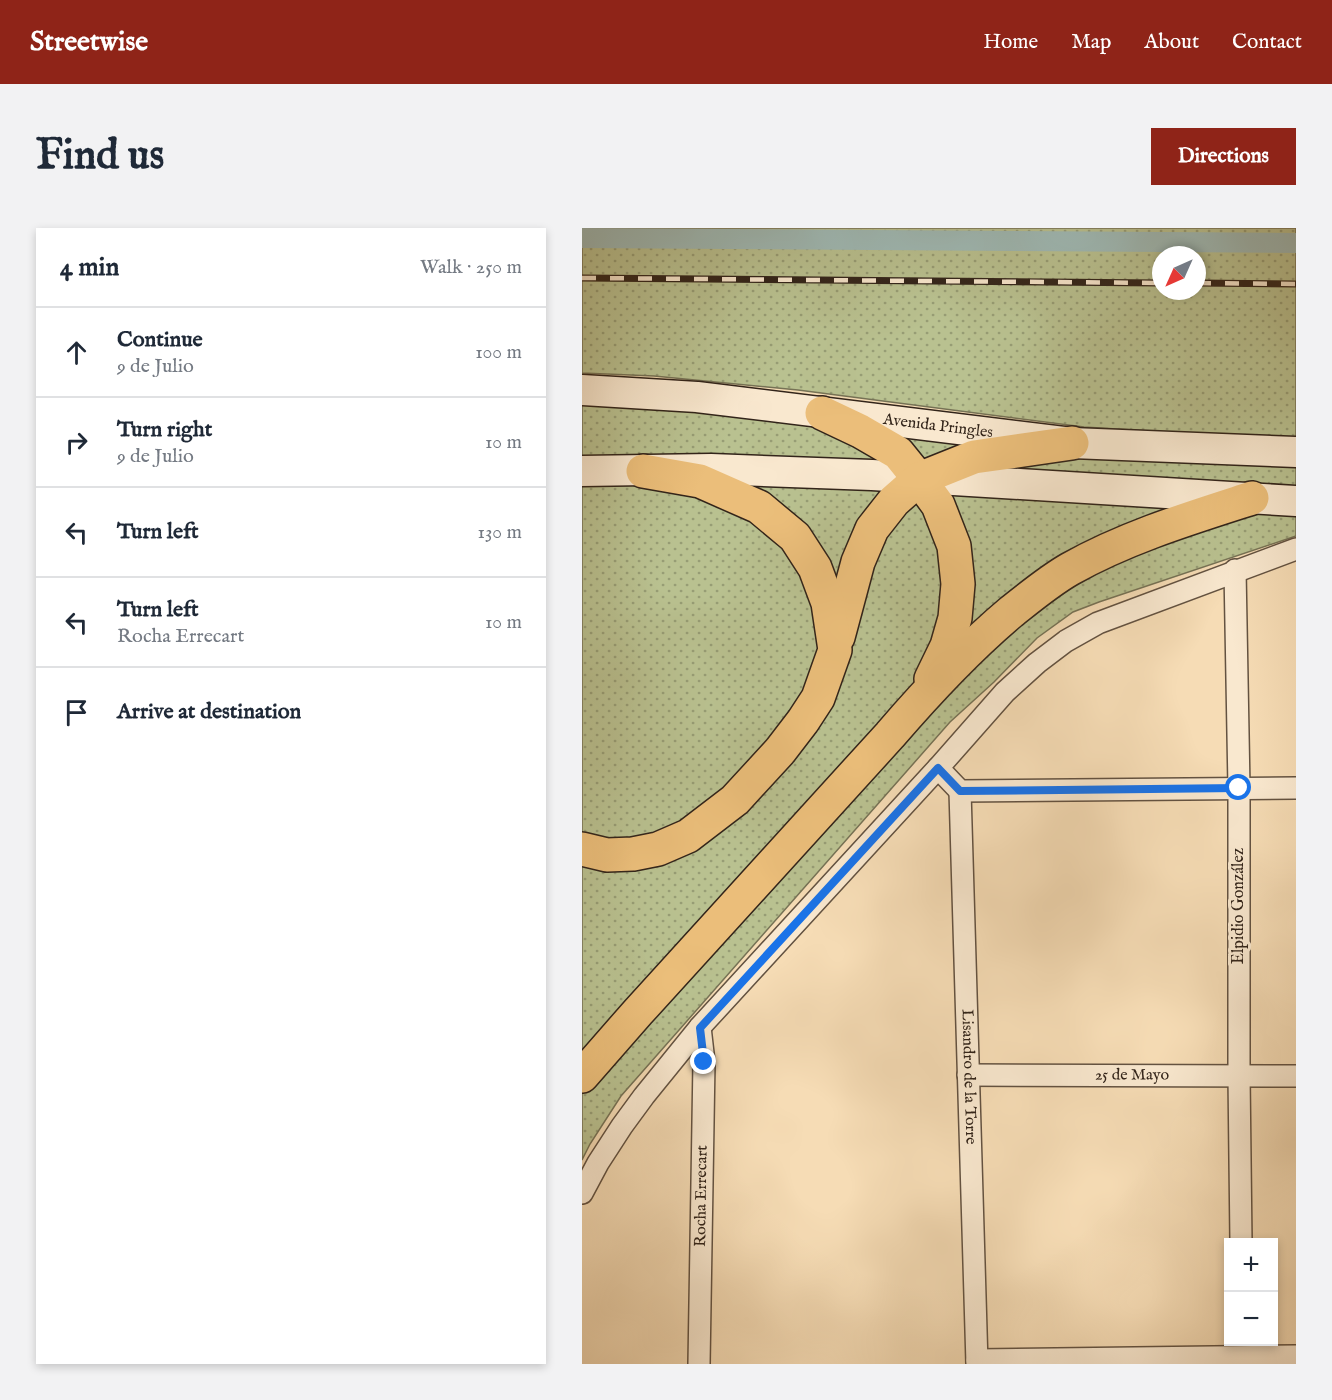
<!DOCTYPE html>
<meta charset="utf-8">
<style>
body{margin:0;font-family:"IM FELL English",serif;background:#f2f2f3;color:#1f2937}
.controls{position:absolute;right:18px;bottom:18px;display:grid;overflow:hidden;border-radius:0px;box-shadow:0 3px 9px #0003}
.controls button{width:54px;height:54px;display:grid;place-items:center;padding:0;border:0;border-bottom:2px solid #e0e1e3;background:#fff;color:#1f2937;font:30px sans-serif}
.compass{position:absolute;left:570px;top:18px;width:54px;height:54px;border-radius:50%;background:#fff;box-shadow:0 3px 9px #0003;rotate:225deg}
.stop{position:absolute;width:18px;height:18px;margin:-14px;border:4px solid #1a73e8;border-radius:50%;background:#fff}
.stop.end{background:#1a73e8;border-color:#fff;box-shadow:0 2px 6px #0008}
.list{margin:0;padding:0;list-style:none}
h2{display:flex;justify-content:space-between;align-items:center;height:78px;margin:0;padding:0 24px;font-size:26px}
h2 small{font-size:20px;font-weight:400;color:#747a83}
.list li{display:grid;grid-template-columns:39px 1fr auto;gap:18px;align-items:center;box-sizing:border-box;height:90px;padding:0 24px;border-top:2px solid #e0e1e3}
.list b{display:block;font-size:22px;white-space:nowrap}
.list p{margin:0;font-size:20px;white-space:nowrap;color:#747a83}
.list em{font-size:20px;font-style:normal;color:#747a83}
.icon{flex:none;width:33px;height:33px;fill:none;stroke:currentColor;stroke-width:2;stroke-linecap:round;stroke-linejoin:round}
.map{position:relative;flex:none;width:714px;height:1136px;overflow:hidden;border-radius:0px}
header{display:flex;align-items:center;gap:36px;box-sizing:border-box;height:84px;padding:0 30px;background:#8f2418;color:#fff}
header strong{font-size:28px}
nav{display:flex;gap:33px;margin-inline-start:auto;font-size:21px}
.intro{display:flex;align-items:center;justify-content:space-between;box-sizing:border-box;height:144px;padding:0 36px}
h1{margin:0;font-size:42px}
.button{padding:15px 27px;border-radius:0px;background:#8f2418;color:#fff;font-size:21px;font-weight:700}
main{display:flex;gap:36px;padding:0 36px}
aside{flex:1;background:#fff;border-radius:0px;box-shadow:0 3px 9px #0003}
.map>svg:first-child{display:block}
.grass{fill:url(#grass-dots);stroke:#767255;stroke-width:1.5;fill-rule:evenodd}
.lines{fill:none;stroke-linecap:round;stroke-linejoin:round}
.canal{stroke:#9fbab6;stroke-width:20}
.minor-casing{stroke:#635241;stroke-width:24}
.secondary-casing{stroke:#32241a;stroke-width:33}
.trunk-casing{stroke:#32241a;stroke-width:36}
.minor{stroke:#f9e8cf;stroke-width:21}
.secondary{stroke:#f9e8cf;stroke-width:30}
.trunk{stroke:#ebbe7a;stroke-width:33}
.rail-casing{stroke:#32241a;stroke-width:7}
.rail{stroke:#f9e8cf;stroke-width:4.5;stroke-dasharray:14;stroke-linecap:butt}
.route{stroke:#1a73e8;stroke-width:8}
.labels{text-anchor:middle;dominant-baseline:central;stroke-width:6;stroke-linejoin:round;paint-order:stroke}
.street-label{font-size:16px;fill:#32241a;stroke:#f9e8cf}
</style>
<header>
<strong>Streetwise</strong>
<nav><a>Home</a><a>Map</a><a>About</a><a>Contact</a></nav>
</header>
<div class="intro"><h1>Find us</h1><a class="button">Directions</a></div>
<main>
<aside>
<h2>4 min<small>Walk · 250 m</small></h2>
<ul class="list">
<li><svg class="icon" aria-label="ahead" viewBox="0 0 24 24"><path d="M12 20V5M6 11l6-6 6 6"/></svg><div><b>Continue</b><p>9 de Julio</p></div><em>100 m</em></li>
<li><svg class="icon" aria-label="right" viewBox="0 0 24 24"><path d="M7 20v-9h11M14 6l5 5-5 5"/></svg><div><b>Turn right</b><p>9 de Julio</p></div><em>10 m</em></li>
<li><svg class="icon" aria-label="left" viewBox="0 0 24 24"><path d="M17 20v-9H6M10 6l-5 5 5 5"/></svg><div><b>Turn left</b></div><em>130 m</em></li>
<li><svg class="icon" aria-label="left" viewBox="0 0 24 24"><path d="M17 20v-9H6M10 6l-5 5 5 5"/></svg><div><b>Turn left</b><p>Rocha Errecart</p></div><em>10 m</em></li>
<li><svg class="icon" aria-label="arrive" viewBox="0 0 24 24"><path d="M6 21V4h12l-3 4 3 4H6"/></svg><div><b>Arrive at destination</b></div></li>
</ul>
</aside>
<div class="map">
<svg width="714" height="1136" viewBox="0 0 714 1136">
<defs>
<pattern id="grass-dots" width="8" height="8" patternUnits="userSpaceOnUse" patternTransform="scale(1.5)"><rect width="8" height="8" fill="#b9c190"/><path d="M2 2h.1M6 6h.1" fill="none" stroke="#979d75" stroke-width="1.8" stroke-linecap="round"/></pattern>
</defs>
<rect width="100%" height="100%" fill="#f6dcb5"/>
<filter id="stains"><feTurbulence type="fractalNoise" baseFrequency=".00333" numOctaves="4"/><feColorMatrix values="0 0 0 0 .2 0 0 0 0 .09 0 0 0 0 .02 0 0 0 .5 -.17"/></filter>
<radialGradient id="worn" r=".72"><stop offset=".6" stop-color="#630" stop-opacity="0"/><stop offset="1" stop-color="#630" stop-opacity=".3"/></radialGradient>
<g class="grass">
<path d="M 0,0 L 714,0 L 714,212 L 502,199 L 216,162 L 72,148 L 0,145 ZM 579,27 L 615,27 L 615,63 L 579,63 Z"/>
<polygon points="0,172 105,178 253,202 317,234 0,234"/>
<polygon points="281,198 417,216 342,246"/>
<polygon points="473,229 714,233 714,260 385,239"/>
<polygon points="132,252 316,257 256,375"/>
<polygon points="0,254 96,260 149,272 218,330 242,423 212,488 116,590 57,616 0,612"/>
<polygon points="352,261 634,277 583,292 366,433"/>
<polygon points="337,263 369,354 344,448 0,836 0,628 51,634 182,553 282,337"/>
<polygon points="714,282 714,308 517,374 491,384 455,410 412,454 368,494 39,868 8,916 0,932 0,857 292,533 477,355 643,288"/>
</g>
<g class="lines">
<polyline class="canal" points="0,10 714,15"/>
<defs>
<g id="minor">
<polyline points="653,342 657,560 657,848 659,1014"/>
<polyline points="356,540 378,563 714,560"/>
<path id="s1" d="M 378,563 L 395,1136"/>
<path id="s2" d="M 386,847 L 714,848"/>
<polyline points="0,965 16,935 40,898 62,868 118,799 356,540 423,464 455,435 484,413 516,395 714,321"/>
<polyline points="395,1132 714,1128"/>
<path id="s3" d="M 117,1136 L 122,834 L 118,799"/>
</g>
<g id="secondary">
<path id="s4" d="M 0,162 L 115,169 L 490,215 L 714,224"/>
<polyline points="0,243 129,241 290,247 714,273"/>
</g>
<g id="trunk">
<polyline points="240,185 278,203 316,225 337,251 356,277 372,318 376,356 373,390 365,418 349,451"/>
<polyline points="256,409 276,334 290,301 312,273 337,251 392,229 490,215"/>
<polyline points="0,621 25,627 51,626 76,621 106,608 153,572 198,523 221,493 236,470 253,422 246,375 233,340 213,309 177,279 118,253 61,243"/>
<path d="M 0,848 L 56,784 L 308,507 C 345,464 385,421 429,384 C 448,369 467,353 488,341 C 545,309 608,290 670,270"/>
</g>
</defs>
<use href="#minor" class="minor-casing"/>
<use href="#secondary" class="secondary-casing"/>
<use href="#trunk" class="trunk-casing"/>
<use href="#minor" class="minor"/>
<use href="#secondary" class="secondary"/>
<use href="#trunk" class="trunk"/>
<defs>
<g id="rail">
<polyline points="0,50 579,55"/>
<polyline points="615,55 714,56"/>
</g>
</defs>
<use href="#rail" class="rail-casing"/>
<use href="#rail" class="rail"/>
</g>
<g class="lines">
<polyline class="route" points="122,834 118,800 356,540 378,563 657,560"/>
</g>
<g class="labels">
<g class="street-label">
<text stroke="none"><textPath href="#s4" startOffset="358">Avenida Pringles</textPath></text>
<text transform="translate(657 678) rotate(-90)">Elpidio González</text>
<text stroke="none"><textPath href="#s2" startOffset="164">25 de Mayo</textPath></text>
<text stroke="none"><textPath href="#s1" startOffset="286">Lisandro de la Torre</textPath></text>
<text stroke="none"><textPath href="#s3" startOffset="168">Rocha Errecart</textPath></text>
</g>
</g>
<rect width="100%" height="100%" filter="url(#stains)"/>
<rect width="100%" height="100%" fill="url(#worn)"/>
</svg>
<div class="controls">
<button>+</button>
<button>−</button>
</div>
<svg class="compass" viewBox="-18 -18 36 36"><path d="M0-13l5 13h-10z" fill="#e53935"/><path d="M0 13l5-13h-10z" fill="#747a83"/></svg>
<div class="stop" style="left:657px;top:560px"></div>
<div class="stop end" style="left:122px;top:834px"></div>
</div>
</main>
